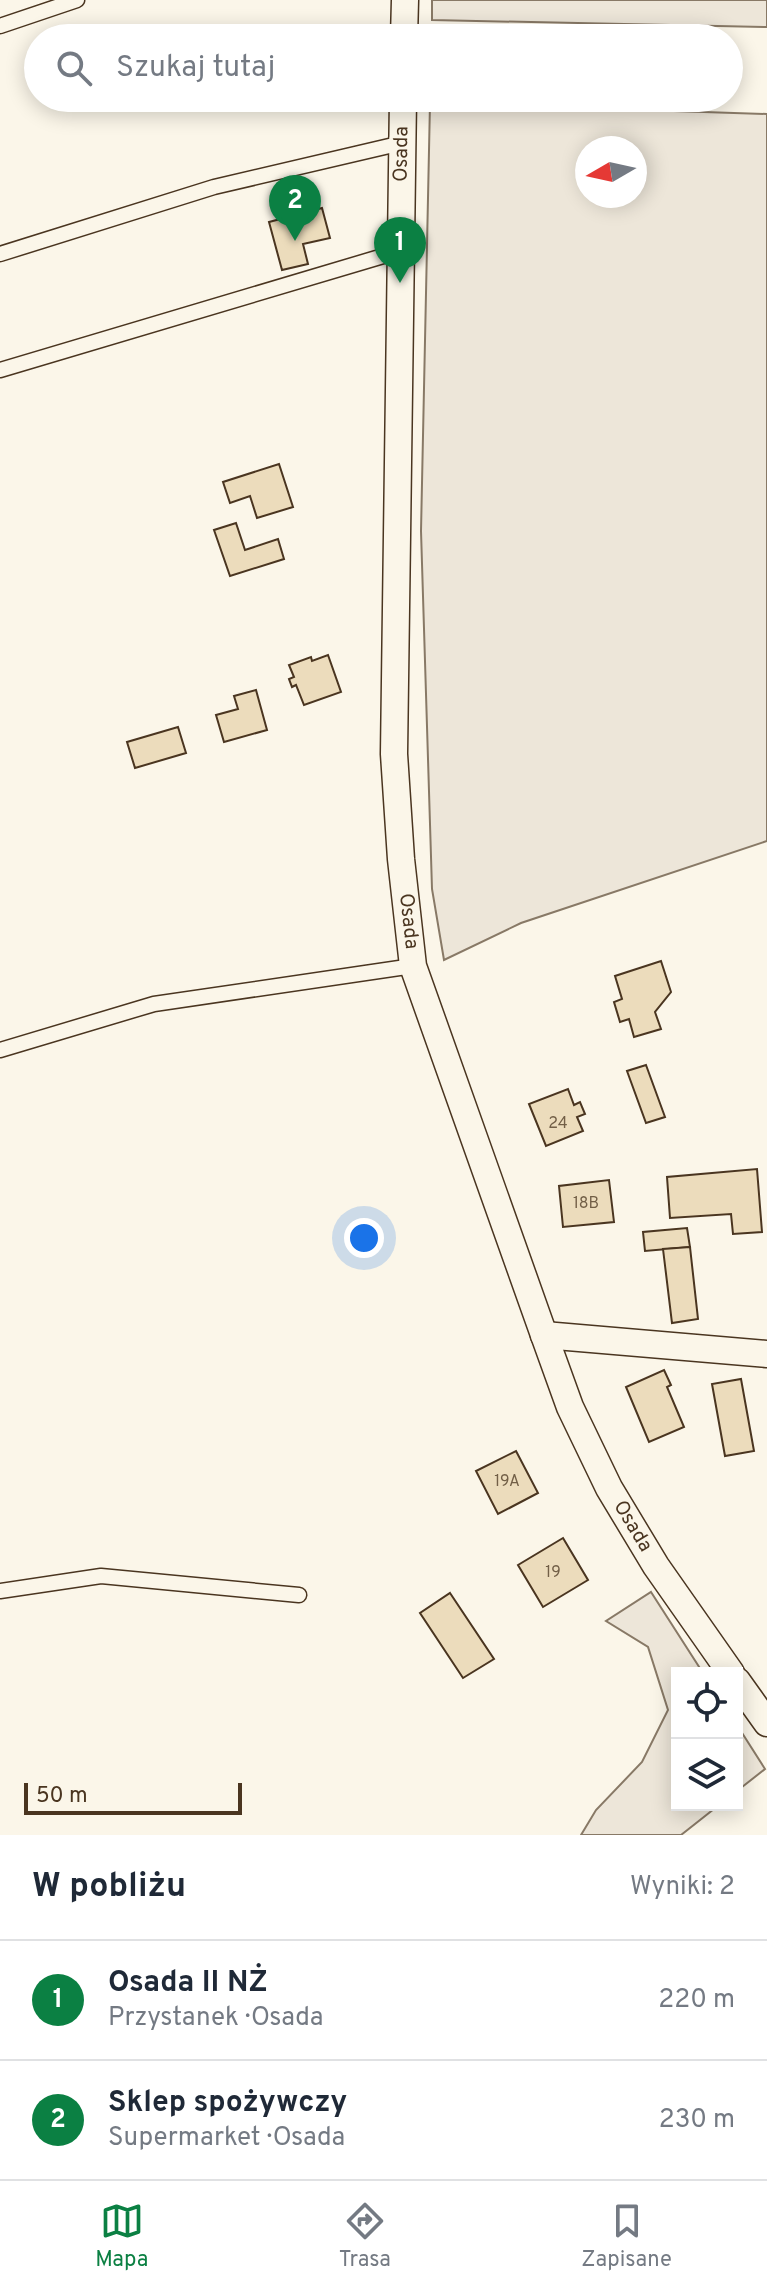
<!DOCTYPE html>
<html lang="pl">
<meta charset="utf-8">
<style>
body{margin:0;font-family:Overpass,sans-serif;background:#f6f6f7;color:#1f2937}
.controls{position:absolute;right:24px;bottom:24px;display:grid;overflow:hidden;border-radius:0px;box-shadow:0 4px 20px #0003}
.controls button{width:72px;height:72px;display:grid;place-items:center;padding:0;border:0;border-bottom:2px solid #e0e1e3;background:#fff;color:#1f2937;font:40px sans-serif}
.compass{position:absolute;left:575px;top:136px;width:72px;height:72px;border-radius:50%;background:#fff;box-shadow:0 4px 20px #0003;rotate:261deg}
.scale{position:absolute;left:24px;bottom:20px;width:218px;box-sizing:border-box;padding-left:8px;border:4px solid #4a3520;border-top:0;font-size:22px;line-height:28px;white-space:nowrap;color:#4a3520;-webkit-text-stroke:6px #fbf6e9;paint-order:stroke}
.you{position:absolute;left:364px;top:1238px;width:28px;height:28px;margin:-20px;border:6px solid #fff;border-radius:50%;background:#1a73e8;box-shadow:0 0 0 12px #1a73e833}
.badge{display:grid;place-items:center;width:52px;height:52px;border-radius:50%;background:#0b8043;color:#fff;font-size:26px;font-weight:700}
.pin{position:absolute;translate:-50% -66px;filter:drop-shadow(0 2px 4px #0008)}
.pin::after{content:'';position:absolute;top:42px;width:28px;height:24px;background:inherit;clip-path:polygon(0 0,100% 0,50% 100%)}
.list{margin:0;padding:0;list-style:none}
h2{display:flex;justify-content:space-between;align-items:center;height:104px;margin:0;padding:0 32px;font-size:34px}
h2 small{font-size:26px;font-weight:400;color:#747a83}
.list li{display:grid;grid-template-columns:52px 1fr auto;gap:24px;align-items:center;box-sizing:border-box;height:120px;padding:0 32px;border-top:2px solid #e0e1e3}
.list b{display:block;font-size:30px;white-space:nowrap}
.list p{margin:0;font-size:26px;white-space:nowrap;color:#747a83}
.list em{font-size:26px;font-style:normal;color:#747a83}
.icon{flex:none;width:44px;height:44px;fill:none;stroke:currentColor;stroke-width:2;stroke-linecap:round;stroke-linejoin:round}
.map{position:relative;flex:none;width:767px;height:1835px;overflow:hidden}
.search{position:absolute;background:#fff;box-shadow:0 4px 20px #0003;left:24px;right:24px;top:24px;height:88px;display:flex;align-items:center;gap:20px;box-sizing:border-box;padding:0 28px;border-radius:44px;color:#747a83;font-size:30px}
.sheet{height:344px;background:#fff}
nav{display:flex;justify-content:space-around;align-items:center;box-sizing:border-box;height:112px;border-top:2px solid #e0e1e3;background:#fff;font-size:22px;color:#747a83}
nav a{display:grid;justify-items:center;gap:4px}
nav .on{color:#0b8043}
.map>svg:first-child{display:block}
.green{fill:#ede6d9;stroke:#887966;stroke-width:2;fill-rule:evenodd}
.building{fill:#ecdcbc;stroke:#4a3520;stroke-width:2}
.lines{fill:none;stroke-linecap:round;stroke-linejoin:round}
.lane-casing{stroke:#4a3520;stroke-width:17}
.street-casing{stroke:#4a3520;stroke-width:29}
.lane{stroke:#fbf6e9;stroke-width:14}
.street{stroke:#fbf6e9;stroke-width:26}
.labels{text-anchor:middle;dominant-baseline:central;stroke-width:6;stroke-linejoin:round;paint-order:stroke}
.number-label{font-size:16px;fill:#725f47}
.street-label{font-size:20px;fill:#4a3520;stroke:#fbf6e9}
</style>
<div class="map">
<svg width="767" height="1835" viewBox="0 0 767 1835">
<rect width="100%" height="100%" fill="#fbf6e9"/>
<g class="green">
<polygon points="432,0 767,0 767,27 432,20"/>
<path d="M 430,103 L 767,114 L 767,841 L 521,923 L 444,960 L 432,889 L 421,531 ZM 635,148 L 635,196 L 587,196 L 587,148 Z"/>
<polygon points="651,1592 703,1673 677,1673 677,1805 719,1805 681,1835 581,1835 596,1810 642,1762 668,1710 648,1647 606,1621"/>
<polygon points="737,1725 765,1769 737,1791"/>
</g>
<g class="building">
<polygon points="322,208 330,238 303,244 308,264 282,270 269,222"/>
<polygon points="279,464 293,507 257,518 250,496 230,503 223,482"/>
<polygon points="236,523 245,550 278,539 284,559 230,576 214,530"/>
<polygon points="328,655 341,692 304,705 296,685 292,687 289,679 294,677 289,665 311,657 312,661"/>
<polygon points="256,690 267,730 224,742 216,715 238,709 234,696"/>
<polygon points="178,727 186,753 135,768 127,742"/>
<polygon points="661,961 671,992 655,1012 661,1029 634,1037 629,1019 620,1022 614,1002 622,999 615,976"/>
<polygon points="646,1065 665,1117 646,1123 627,1071"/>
<polygon points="568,1089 574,1105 580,1102 585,1114 577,1117 583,1131 546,1146 529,1104"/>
<polygon points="757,1169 762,1232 733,1234 731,1214 670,1218 667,1177"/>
<polygon points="609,1180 614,1222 563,1227 559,1186"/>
<polygon points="687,1228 690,1247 645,1251 643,1232"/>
<polygon points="690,1247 698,1319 672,1323 663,1249"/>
<polygon points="664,1370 671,1385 667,1387 684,1427 649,1442 626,1387"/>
<polygon points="741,1379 754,1451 725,1456 712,1384"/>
<polygon points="516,1451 538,1493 498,1514 476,1471"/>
<polygon points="563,1538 588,1580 543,1607 518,1565"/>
<polygon points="450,1593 494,1659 463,1678 420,1613"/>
</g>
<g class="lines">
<defs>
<g id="lane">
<polyline points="0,26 77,0"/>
<polyline points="0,254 214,187 402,143"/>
<polyline points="0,370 400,251"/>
<polyline points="0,1050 154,1004 413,966"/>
<polyline points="0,1591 101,1576 299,1595"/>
</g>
<g id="street">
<polyline points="404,38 405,0"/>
<path id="s1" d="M 403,98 L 394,754 L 401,859 L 413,966 L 544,1335 L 570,1407 L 609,1488 L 656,1566 L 731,1673"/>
<polyline points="544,1335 767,1354"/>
<polyline points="737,1681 767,1723"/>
</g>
</defs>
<use href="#lane" class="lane-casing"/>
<use href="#street" class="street-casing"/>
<use href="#lane" class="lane"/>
<use href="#street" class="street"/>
</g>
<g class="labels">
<g class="number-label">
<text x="558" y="1124">24</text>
<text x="586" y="1204">18B</text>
<text x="507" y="1482">19A</text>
<text x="553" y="1573">19</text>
</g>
<g class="street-label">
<text transform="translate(402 154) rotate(-89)">Osada</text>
<text stroke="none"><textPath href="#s1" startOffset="824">Osada</textPath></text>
<text stroke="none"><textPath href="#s1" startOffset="1472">Osada</textPath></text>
</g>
</g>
</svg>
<div class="controls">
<button><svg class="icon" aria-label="locate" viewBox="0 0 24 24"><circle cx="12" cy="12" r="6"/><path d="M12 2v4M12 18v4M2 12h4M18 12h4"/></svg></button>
<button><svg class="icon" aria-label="layers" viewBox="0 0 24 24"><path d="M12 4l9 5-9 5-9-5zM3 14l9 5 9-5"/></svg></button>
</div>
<svg class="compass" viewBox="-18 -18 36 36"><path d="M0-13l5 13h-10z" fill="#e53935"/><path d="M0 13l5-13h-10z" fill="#747a83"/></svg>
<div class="scale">50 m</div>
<div class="you"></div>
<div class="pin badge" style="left:400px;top:283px">1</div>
<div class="pin badge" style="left:295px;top:241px">2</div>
<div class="search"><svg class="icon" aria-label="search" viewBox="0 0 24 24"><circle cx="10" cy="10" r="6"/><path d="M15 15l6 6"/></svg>Szukaj tutaj</div>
</div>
<section class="sheet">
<h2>W pobliżu<small>Wyniki: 2</small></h2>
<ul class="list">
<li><span class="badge">1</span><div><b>Osada II NŻ</b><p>Przystanek · Osada</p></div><em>220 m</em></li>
<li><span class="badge">2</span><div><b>Sklep spożywczy</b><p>Supermarket · Osada</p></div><em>230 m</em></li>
</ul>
</section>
<nav>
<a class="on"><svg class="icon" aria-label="map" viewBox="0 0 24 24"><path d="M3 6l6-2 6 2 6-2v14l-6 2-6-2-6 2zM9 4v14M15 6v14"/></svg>Mapa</a>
<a><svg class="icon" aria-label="directions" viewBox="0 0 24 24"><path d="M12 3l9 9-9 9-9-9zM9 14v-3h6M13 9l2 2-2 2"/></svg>Trasa</a>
<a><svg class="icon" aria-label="saved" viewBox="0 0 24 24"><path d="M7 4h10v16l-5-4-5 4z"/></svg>Zapisane</a>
</nav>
